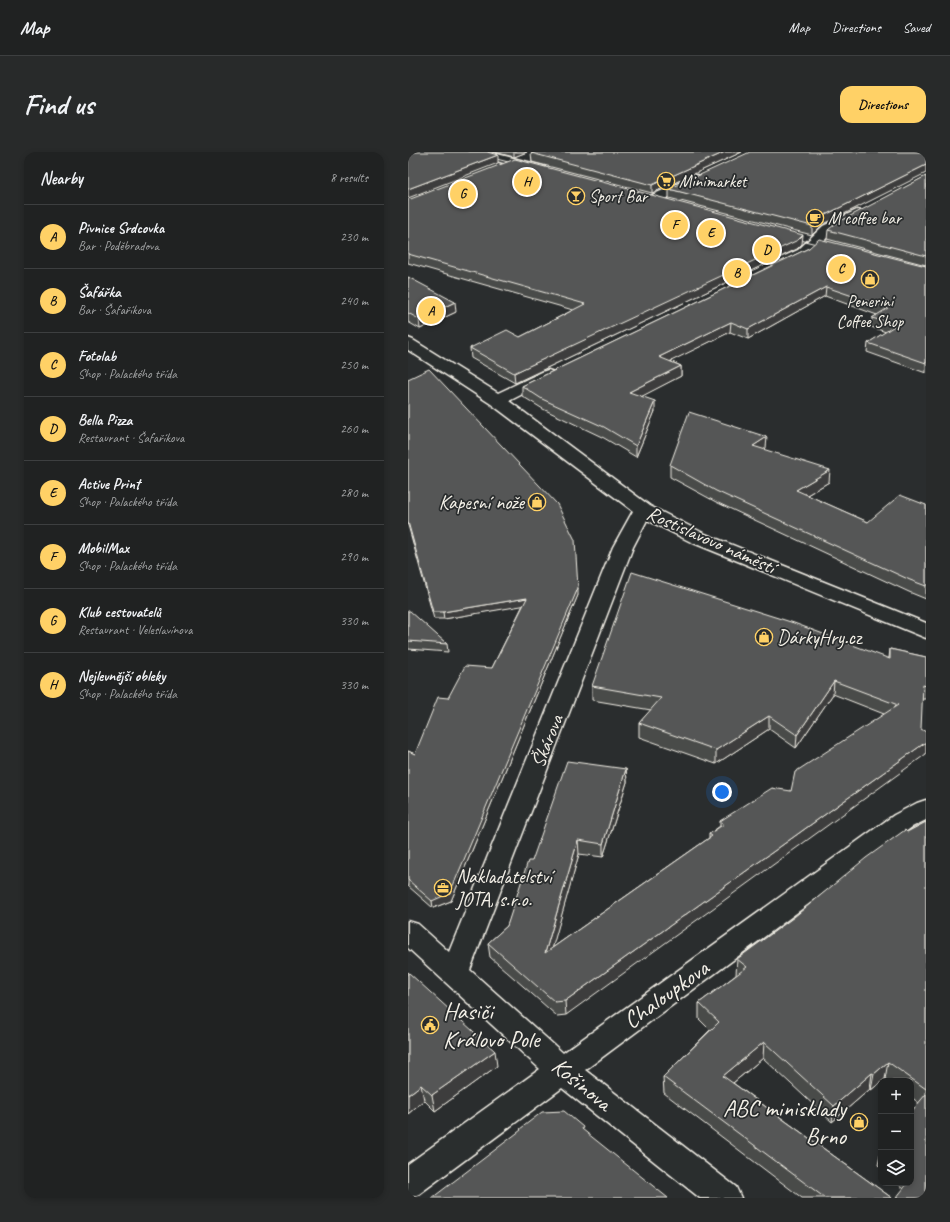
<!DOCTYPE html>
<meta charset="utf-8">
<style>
body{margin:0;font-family:Caveat,sans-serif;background:#282a2a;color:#f1f3f6}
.controls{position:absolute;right:12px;bottom:12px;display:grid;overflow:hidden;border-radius:8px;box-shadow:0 2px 6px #0003}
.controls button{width:36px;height:36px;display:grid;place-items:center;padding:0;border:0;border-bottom:1px solid #3d3f40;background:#202222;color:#f1f3f6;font:20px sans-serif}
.you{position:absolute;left:314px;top:640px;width:14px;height:14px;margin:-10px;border:3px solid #fff;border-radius:50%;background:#1a73e8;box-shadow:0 0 0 6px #1a73e833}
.badge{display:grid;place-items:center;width:26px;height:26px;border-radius:50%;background:#ffd166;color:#111;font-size:13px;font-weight:700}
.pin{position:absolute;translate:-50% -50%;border:2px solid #fff;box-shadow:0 1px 4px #0006}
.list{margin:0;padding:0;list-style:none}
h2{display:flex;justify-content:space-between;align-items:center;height:52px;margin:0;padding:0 16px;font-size:17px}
h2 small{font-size:13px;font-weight:400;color:#a2a4a5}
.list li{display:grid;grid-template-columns:26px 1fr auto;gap:12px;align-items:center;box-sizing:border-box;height:64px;padding:0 16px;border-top:1px solid #3d3f40}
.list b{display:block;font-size:15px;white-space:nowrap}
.list p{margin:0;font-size:13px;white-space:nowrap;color:#a2a4a5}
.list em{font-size:13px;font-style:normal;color:#a2a4a5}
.icon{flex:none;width:22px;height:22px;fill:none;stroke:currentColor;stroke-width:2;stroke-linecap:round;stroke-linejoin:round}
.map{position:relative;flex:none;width:518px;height:1046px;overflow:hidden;border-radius:12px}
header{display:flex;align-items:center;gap:24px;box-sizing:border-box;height:56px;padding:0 20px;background:#202222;border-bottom:1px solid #3d3f40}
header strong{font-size:19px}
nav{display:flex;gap:22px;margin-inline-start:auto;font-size:14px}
.intro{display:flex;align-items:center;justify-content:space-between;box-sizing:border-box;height:96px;padding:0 24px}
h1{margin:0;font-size:28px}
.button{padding:10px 18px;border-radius:12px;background:#ffd166;color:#111;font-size:14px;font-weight:700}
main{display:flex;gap:24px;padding:0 24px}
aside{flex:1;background:#202222;border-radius:12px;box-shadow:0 2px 6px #0003}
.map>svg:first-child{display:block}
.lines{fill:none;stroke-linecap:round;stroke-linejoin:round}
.minor-casing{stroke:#f4f1e8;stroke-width:3}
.minor{fill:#2a2d2e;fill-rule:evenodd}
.tram{stroke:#f4f1e8;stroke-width:1}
.wall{fill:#494b4a;stroke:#f4f1e8}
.shaded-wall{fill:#3c3d3c;stroke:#f4f1e8}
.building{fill:#555756;stroke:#f4f1e8}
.labels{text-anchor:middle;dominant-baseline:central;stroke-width:3.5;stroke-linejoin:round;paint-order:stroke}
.far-poi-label{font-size:17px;fill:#f4f1e8;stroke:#2a2d2e;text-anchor:start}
.poi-label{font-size:20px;fill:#f4f1e8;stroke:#2a2d2e;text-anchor:start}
.street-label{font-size:20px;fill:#f4f1e8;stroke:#2a2d2e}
.near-street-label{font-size:24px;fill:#f4f1e8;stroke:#2a2d2e}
.near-poi-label{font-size:24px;fill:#f4f1e8;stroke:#2a2d2e;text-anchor:start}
</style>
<header>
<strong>Map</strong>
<nav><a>Map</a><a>Directions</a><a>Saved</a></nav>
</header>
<div class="intro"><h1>Find us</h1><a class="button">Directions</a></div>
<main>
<aside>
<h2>Nearby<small>8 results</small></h2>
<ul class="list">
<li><span class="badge">A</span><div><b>Pivnice Srdcovka</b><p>Bar · Poděbradova</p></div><em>230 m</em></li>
<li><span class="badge">B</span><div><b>Šafářka</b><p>Bar · Šafaříkova</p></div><em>240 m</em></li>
<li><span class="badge">C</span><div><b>Fotolab</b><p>Shop · Palackého třída</p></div><em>250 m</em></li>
<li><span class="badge">D</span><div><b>Bella Pizza</b><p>Restaurant · Šafaříkova</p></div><em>260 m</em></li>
<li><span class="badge">E</span><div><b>Active Print</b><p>Shop · Palackého třída</p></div><em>280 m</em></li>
<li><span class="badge">F</span><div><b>MobilMax</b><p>Shop · Palackého třída</p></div><em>290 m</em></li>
<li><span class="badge">G</span><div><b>Klub cestovatelů</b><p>Restaurant · Veleslavínova</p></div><em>330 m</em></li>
<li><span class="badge">H</span><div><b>Nejlevnější obleky</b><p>Shop · Palackého třída</p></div><em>330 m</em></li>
</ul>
</aside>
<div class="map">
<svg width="518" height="1046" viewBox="0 0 518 1046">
<rect width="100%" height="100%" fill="#2a2d2e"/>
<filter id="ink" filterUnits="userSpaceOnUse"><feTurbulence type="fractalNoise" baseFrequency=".025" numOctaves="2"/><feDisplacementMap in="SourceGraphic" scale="8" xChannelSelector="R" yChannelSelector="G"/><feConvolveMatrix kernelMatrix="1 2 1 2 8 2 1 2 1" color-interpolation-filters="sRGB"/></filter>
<g filter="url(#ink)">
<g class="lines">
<defs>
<g id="minor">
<polygon points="61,0 81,0 136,14 138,17 136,20 132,21 63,2"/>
<polygon points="289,23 293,24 295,27 293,30 250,50 242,50 240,47 242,44"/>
<polygon points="449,58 454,59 455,62 454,65 425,80 400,104 378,114 373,115 368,114 366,111 368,108 390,98 415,74"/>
<polygon points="0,186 5,188 90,241 134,220 140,218 146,220 148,223 146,226 101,249 242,354 297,382 518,471 518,486 283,390 239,368 225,395 62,818 155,901 486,663 509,651 518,648 518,668 504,675 177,918 328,1035 333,1046 292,1046 154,936 11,1042 0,1046 0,1012 132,917 0,796 0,769 10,772 41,800 205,395 225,359 83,252 0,198"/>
</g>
</defs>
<use href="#minor" class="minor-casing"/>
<use href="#minor" class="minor"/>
<g class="tram">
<polyline points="61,0 112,13"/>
<polyline points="384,86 417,94"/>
</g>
</g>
<g class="wall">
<polygon points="86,0 119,0 106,5"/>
<polygon points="127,0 334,0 244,41 124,10 123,1"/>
<polygon points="518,24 518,113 419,87 420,78"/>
<polygon points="261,37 414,73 404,83 261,46"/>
<polygon points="0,48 394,92 389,97 107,231 63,206 62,196 112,185 165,158 0,111"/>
<polygon points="401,96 518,114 518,221 459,200 460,191 478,180 463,175 464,166 469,163 417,144 340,187 322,180 262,209 273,214 273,224 233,244 247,259 228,305 196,286 135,257 114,244 114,234"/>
<polygon points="0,125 48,160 12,177 0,170"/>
<polygon points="0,227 170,443 43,749 25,756 0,734 0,599 7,602 40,546 84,516 115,453 36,467 26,467 0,373"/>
<polygon points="358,296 356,298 421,330 399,343 460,370 518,353 518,447 501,440 308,350 262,325 262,313"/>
<polygon points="0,459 39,492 40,500 0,497"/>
<polygon points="482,497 518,505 518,547 515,547 158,863 149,864 82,805 80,791 99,774 124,709 218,617 219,630 195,705 171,702 144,796 301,686 301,682 312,674 312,669 383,639 476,562 425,542 388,596 361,577 308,612 231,585 231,571 243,558 184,548 184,534 481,506"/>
<polygon points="518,670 518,1046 496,1037 489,1031 503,1031 503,960 511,951 503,945 503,929 480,929 477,927 463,938 462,937 424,970 355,906 325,931 484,1046 394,1046 256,941 255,925 302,878 291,867 291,851 328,823 329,807 386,765 499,680"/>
<polygon points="0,820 89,914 27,959 16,948 0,962"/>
<polygon points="473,999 473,1016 470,1013"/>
</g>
<g class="shaded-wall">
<polygon points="106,0 119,0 106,5"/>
<polygon points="317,0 334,0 244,41 244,33"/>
<polygon points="90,3 90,11 0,46 0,37"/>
<polygon points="518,13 518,21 414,73 404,83 404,74 415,64"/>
<polygon points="395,83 394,92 389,97 107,231 106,221"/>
<polygon points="418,135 417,144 340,187 340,177"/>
<polygon points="47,150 48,160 12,177 11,167"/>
<polygon points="323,170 322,180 251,215 251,205"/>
<polygon points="273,214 273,224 221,251 221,240"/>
<polygon points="247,249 247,259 228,305 228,294"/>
<polygon points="359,285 358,296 344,305 345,294"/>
<polygon points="422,318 421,330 387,350 388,338"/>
<polygon points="170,436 170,443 43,749 25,756 24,749"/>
<polygon points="119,446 119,453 36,467 35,460"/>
<polygon points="426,529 425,542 388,596 389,583"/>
<polygon points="361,564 361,577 308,612 308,598"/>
<polygon points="518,590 518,602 158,863 157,849"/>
<polygon points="218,617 219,630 195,705 195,692"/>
<polygon points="170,688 171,702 139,815 137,801"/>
<polygon points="356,890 355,906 314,940 315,924"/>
<polygon points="87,899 89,914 27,959 24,943"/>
<polygon points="480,910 477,927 463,938 466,922"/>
<polygon points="464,921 462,937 424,970 426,954"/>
<polygon points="13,933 16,948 0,962 0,943"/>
</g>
<g class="building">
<polygon points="0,0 79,0 90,3 0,37"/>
<polygon points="127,0 317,0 244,33 123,1"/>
<polygon points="342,0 518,0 518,13 415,64 404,74 261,37"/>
<polygon points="107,7 395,83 390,88 106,221 62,196 99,178 112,185 177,152 0,102 0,48"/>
<polygon points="518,24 518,104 420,78 427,72"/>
<polygon points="411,87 518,114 518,211 460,191 488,173 464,166 480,156 418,135 340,177 323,170 251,205 273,214 221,240 247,249 228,294 196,275 134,247 114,234 401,96"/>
<polygon points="0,125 47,150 11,167 0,161"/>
<polygon points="21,217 149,352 167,388 170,436 42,741 24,749 0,728 0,599 7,602 30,545 40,546 57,514 84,516 119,446 35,460 25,460 0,370 0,227"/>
<polygon points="281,260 359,285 345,294 422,318 388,338 460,370 492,343 518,353 518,434 502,428 308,339 262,313"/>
<polygon points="224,420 386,471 482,507 482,497 518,505 518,534 515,533 513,577 518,580 518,590 157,849 147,850 80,791 99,774 120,709 124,709 159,609 218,617 195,692 170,688 137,801 304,684 301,682 316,672 312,669 364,636 383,639 387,620 490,553 426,529 389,583 361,564 308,598 231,571 253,546 184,534"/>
<polygon points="0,459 2,459 39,492 0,489"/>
<polygon points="518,670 518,937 480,910 466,922 464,921 426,954 356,890 315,924 484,1046 417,1046 255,925 311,870 291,851 339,815 329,807 386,765 458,706 497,678 499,680"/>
<polygon points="0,820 87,899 24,943 13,933 0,943"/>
<polygon points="518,942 518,1046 488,1046 500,1031 503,1031 503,1028 504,1026 503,1025 503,960"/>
<polygon points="156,959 175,975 174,977 260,1046 24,1046 113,978 112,977 134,960"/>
</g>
</g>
<defs>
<symbol id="supermarket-ring" viewBox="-11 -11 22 22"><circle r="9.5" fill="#2a2d2e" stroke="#ffd166" stroke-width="1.5"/><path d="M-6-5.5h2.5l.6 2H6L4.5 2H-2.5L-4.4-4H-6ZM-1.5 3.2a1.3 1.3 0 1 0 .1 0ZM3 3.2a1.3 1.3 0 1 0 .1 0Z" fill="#ffd166"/></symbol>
<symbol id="bar-ring" viewBox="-11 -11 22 22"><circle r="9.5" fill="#2a2d2e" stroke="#ffd166" stroke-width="1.5"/><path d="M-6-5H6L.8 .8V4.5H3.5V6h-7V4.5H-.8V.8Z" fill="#ffd166"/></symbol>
<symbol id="cafe-ring" viewBox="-11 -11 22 22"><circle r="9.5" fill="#2a2d2e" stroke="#ffd166" stroke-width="1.5"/><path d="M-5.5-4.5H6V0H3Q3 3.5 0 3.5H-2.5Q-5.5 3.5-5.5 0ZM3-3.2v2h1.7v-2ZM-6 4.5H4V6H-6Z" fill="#ffd166"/></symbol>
<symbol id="shop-ring" viewBox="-11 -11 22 22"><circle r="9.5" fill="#2a2d2e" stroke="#ffd166" stroke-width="1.5"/><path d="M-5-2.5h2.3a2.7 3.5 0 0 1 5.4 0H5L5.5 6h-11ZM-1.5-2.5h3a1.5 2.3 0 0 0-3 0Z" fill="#ffd166"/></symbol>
<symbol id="office-ring" viewBox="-11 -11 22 22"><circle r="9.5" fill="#2a2d2e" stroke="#ffd166" stroke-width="1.5"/><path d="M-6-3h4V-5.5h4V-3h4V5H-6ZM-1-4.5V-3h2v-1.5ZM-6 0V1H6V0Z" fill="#ffd166"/></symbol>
<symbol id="civic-ring" viewBox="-11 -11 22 22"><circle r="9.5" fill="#2a2d2e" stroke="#ffd166" stroke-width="1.5"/><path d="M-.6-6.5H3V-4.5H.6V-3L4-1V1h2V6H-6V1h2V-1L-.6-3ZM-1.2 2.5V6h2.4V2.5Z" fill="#ffd166"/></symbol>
</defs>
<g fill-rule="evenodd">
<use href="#supermarket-ring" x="248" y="19" width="20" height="20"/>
<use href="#bar-ring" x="158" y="34" width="20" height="20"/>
<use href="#cafe-ring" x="397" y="56" width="20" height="20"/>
<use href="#shop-ring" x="452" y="117" width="20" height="20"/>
<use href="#shop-ring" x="119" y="340" width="20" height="20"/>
<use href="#shop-ring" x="346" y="475" width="20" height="20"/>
<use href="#office-ring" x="25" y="726" width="20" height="20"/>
<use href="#civic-ring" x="12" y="863" width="20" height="20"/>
<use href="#shop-ring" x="441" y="960" width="20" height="20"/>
</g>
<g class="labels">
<g class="far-poi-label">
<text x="271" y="29">Minimarket</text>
<text x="181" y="44">Sport Bar</text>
<text x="420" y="66">M coffee bar</text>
<text x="462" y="149" text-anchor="middle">Penerini<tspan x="462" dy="20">Coffee Shop</tspan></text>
</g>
<g class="poi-label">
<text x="116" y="350" text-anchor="end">Kapesní nože</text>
<text x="369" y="485">DárkyHry.cz</text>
<text x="48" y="724">Nakladatelství<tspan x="48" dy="23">JOTA, s.r.o.</tspan></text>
</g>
<g class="street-label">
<text transform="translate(303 388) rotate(24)">Rostislavovo náměstí</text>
<text transform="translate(139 589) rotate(-68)">Škárova</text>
</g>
<g class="near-street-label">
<text transform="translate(258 842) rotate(-36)">Chaloupkova</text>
<text transform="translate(174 932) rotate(39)">Košinova</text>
</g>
<g class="near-poi-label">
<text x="35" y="859">Hasiči<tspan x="35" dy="28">Královo Pole</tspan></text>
<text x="438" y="956" text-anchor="end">ABC minisklady<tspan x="438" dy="28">Brno</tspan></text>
</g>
</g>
</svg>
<div class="controls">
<button>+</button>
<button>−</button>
<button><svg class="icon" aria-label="layers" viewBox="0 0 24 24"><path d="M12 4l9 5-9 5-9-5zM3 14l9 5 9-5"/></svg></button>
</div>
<div class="you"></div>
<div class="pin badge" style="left:23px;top:159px">A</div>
<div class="pin badge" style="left:329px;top:121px">B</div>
<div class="pin badge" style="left:433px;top:117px">C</div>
<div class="pin badge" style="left:359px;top:98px">D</div>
<div class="pin badge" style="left:303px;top:81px">E</div>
<div class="pin badge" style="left:267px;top:73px">F</div>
<div class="pin badge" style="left:55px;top:42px">G</div>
<div class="pin badge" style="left:119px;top:30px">H</div>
</div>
</main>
